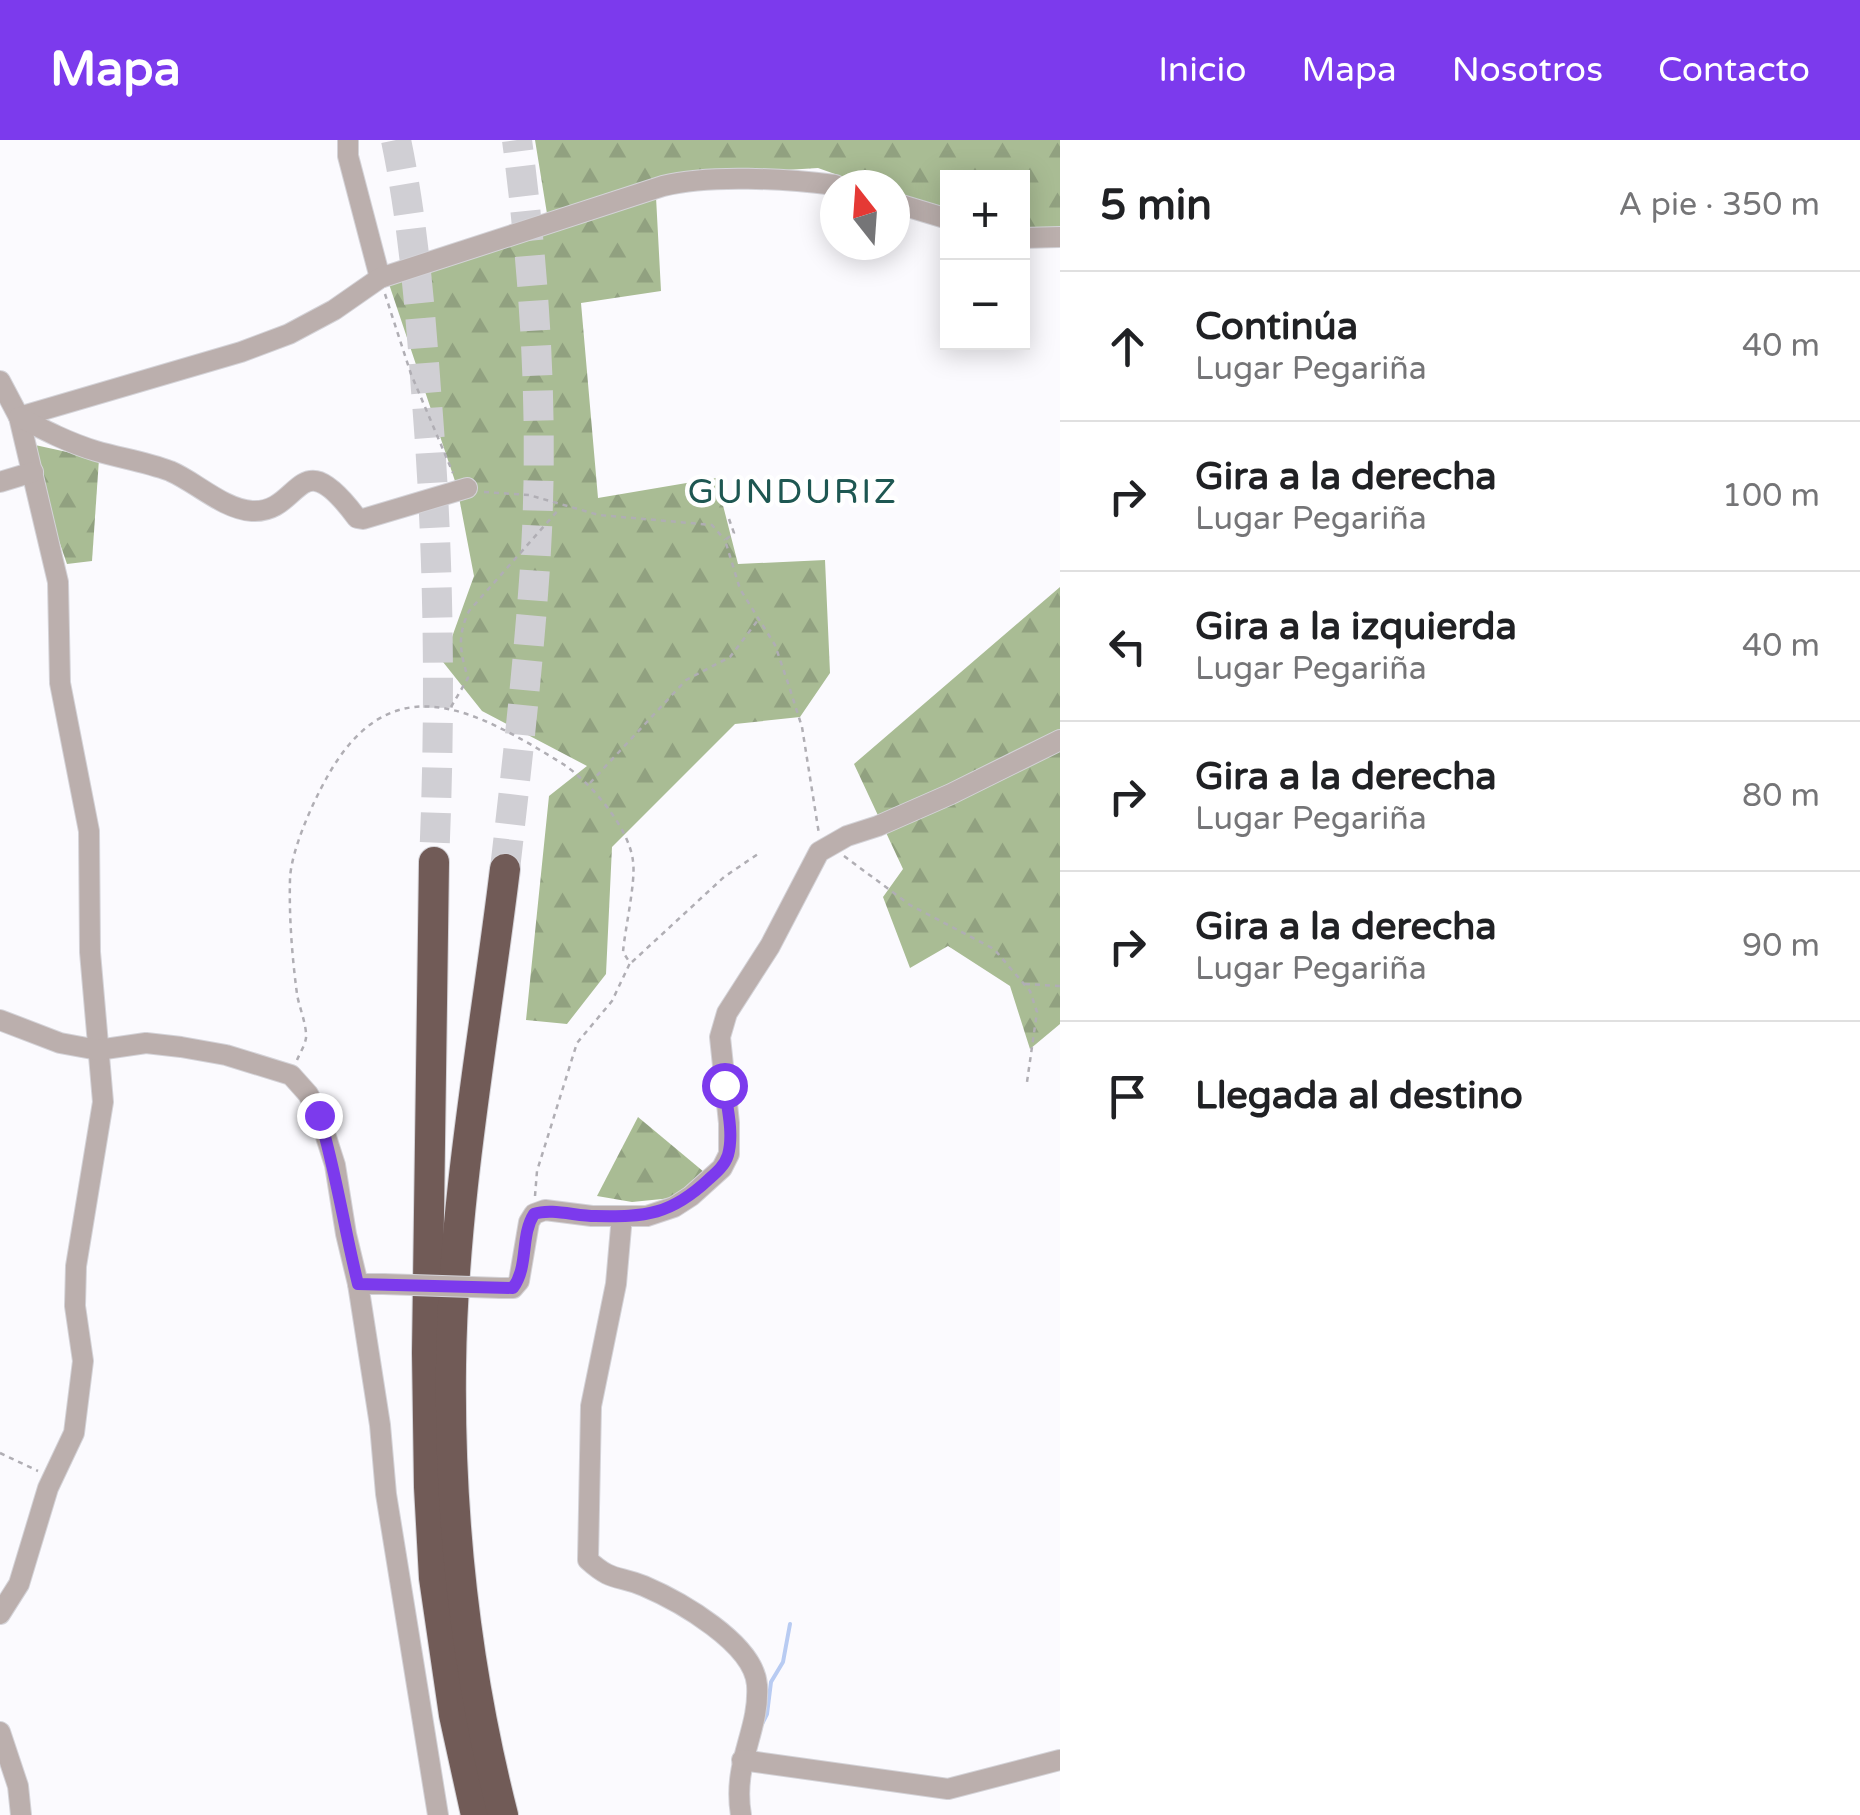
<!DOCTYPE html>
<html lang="es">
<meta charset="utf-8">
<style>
body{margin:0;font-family:"Varela Round",sans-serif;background:#f2f2f2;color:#202124}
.controls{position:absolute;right:30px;top:30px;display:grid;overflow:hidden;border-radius:0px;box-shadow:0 5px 25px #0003}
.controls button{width:90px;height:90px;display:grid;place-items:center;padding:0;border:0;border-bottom:2px solid #e0e0e0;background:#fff;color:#202124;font:50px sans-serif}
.compass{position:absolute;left:820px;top:30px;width:90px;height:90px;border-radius:50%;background:#fff;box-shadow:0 5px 25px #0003;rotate:343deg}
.stop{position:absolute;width:30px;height:30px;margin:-22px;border:8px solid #7c3aed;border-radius:50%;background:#fff}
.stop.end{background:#7c3aed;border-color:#fff;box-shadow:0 2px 10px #0008}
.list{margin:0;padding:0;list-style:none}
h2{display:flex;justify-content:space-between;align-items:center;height:130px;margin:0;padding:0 40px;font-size:42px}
h2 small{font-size:32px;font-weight:400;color:#757577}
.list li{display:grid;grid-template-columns:65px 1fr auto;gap:30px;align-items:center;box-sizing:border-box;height:150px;padding:0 40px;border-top:2px solid #e0e0e0}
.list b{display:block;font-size:38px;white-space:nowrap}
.list p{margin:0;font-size:32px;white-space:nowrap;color:#757577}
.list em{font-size:32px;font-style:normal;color:#757577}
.icon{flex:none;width:55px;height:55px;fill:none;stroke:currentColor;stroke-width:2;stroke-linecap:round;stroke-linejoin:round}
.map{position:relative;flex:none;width:1060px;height:1675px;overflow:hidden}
header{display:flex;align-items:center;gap:60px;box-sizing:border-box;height:140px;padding:0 50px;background:#7c3aed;color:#fff}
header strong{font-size:48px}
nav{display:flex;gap:55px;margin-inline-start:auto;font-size:35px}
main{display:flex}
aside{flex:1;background:#fff}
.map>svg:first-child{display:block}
.forest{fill:url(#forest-firs)}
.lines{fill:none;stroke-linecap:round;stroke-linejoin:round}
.stream{stroke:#b8cbf2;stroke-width:4}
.highway-tunnel{stroke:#d0cfd4;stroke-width:30;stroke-dasharray:30 15;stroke-linecap:butt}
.minor-casing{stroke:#d4d3d8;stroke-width:22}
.highway-casing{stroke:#d4d3d8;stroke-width:32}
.path{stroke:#b0aeb4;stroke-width:2.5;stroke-dasharray:5 5;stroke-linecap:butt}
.minor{stroke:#bbafad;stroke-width:20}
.highway{stroke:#715b57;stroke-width:30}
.minor-bridge-casing{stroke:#d4d3d8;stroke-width:22;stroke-linecap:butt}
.minor-bridge{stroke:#bbafad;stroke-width:20}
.route{stroke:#7c3aed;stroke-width:12}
.labels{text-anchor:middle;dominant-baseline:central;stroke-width:9;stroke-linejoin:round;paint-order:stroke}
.neighbourhood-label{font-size:35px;letter-spacing:2.5px;fill:#1e5752;stroke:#fff}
</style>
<header>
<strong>Mapa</strong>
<nav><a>Inicio</a><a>Mapa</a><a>Nosotros</a><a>Contacto</a></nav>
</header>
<main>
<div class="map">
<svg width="1060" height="1675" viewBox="0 0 1060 1675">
<defs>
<pattern id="forest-firs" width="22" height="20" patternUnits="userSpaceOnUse" patternTransform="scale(2.5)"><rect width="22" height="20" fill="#a9bc94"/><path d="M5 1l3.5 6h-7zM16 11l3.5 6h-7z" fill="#91a180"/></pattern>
</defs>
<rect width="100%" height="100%" fill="#fbfafe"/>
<g class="forest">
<polygon points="535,0 1060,0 1060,89 1023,93 1022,38 948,38 947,71 895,55 895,45 866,45 818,28 655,38 661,151 581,163 598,358 716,338 738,424 825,420 830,533 800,577 735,584 612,707 606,834 567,884 526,880 549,656 587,626 482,571 443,522 474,436 457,347 388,141 549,86"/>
<polygon points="35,305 99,319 92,421 67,424 50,375"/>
<polygon points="1060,447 1060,884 1030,909 1010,846 948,806 910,828 883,757 903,729 854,624"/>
<polygon points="638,977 704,1032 672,1058 632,1062 597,1056"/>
</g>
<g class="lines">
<polyline class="stream" points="762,1584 767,1574 771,1542 783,1522 790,1484"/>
<g class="highway-tunnel">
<path d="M 396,0 C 413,82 420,166 426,250 C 439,407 441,564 434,722"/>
<path d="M 505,729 C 516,633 527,537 534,441 C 545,295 536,145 517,0"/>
</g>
<defs>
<g id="minor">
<polyline points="348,0 348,16 380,138"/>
<polyline points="895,63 948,79"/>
<polyline points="1022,98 1060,97"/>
<polyline points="0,241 19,277 58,442 60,543 89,691 90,812 103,962 76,1126 75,1166 83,1221 74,1293 48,1348 19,1444 0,1474"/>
<path d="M 19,277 L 241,212 L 289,194 L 334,170 L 380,138 L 663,46 C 711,34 785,39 835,45"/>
<path d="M 19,277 C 44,290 69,303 96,311 C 120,318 146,322 170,331 C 196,342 223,369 252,371 C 302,374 297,297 357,378 L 363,379 L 467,348"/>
<polyline points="0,342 33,332"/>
<polyline points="0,880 60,903 98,910 146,903 181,907 226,915 291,935 308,954 319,975 335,1025 346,1094 358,1144 383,1144"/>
<path d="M 622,1076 L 616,1144 L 591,1266 L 588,1420 C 612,1442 617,1435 644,1446 C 679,1461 754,1503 757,1545 C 760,1591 732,1622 741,1675"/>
<polyline points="358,1144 380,1285 386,1354 438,1675"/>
<polyline points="501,1148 513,1148 519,1141 529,1082 534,1074 545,1070 592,1076 647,1076 674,1067 691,1056 722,1028 729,1014 729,983 720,897 727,873 770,806 819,712 847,696 878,686 951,654 1060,600"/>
<polyline points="0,1592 18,1646 21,1675"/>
<polyline points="742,1620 948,1649 1060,1620"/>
</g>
<g id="highway">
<polyline points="434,722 427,1213 429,1347 434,1438 454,1575 476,1675"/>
<path d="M 503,1675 C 466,1530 449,1375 451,1225 C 453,1059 485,893 505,729"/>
</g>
</defs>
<use href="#minor" class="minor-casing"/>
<use href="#highway" class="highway-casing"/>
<g class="path">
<polyline points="385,154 411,234 453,333"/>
<polyline points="484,352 529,355 599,375 712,385 725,400"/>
<polyline points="729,379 734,393 725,400 740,449 775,505 788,543 802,587 819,694"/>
<path d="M 451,567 L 468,538 C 460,512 457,496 469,471 L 560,368"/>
<polyline points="590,643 686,540 730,517 758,480"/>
<polyline points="844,716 910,765 994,809 1030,851 1037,872 1027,942"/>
<polyline points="632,822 724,737 758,714"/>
<polyline points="1025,844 1060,846"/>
<path d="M 297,920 C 300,913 305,905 306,898 C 307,885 299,867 297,854 C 292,816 289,777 290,739 C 291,711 312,664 326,639 C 390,522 474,569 563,624 C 590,642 629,687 633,721 C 636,742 625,788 623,812 L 630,823 L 612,861 L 577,903 L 537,1031 L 535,1056"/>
<polyline points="0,1313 38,1331"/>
</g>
<use href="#minor" class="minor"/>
<use href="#highway" class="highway"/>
<defs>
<polyline id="minor-bridge" points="383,1144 501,1148"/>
</defs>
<use href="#minor-bridge" class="minor-bridge-casing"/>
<use href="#minor-bridge" class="minor-bridge"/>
</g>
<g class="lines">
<path class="route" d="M 319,975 C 336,1031 344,1088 358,1144 L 513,1148 C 529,1126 520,1096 534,1074 C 551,1068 576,1076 595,1076 C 646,1077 671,1075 709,1039 C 717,1032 725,1025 728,1015 C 734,994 727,966 724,945"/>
</g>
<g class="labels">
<g class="neighbourhood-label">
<text x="793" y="352">GUNDURIZ</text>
</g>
</g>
</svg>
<div class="controls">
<button>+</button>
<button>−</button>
</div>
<svg class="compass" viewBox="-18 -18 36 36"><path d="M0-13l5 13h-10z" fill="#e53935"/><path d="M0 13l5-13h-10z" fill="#757577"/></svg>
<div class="stop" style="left:724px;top:945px"></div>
<div class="stop end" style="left:319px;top:975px"></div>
</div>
<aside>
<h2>5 min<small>A pie · 350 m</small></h2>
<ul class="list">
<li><svg class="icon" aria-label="ahead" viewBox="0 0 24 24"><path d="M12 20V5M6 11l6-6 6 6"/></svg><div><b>Continúa</b><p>Lugar Pegariña</p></div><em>40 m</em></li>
<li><svg class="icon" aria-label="right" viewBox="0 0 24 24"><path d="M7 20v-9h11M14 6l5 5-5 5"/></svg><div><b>Gira a la derecha</b><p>Lugar Pegariña</p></div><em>100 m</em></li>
<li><svg class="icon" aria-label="left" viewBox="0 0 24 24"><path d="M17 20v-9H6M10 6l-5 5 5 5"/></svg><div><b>Gira a la izquierda</b><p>Lugar Pegariña</p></div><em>40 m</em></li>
<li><svg class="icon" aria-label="right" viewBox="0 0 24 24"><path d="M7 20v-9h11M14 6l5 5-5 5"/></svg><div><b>Gira a la derecha</b><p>Lugar Pegariña</p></div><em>80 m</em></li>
<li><svg class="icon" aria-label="right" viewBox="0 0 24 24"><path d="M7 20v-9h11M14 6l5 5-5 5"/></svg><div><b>Gira a la derecha</b><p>Lugar Pegariña</p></div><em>90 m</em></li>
<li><svg class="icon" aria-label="arrive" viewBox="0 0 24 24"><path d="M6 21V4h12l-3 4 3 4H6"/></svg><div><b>Llegada al destino</b></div></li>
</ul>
</aside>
</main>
